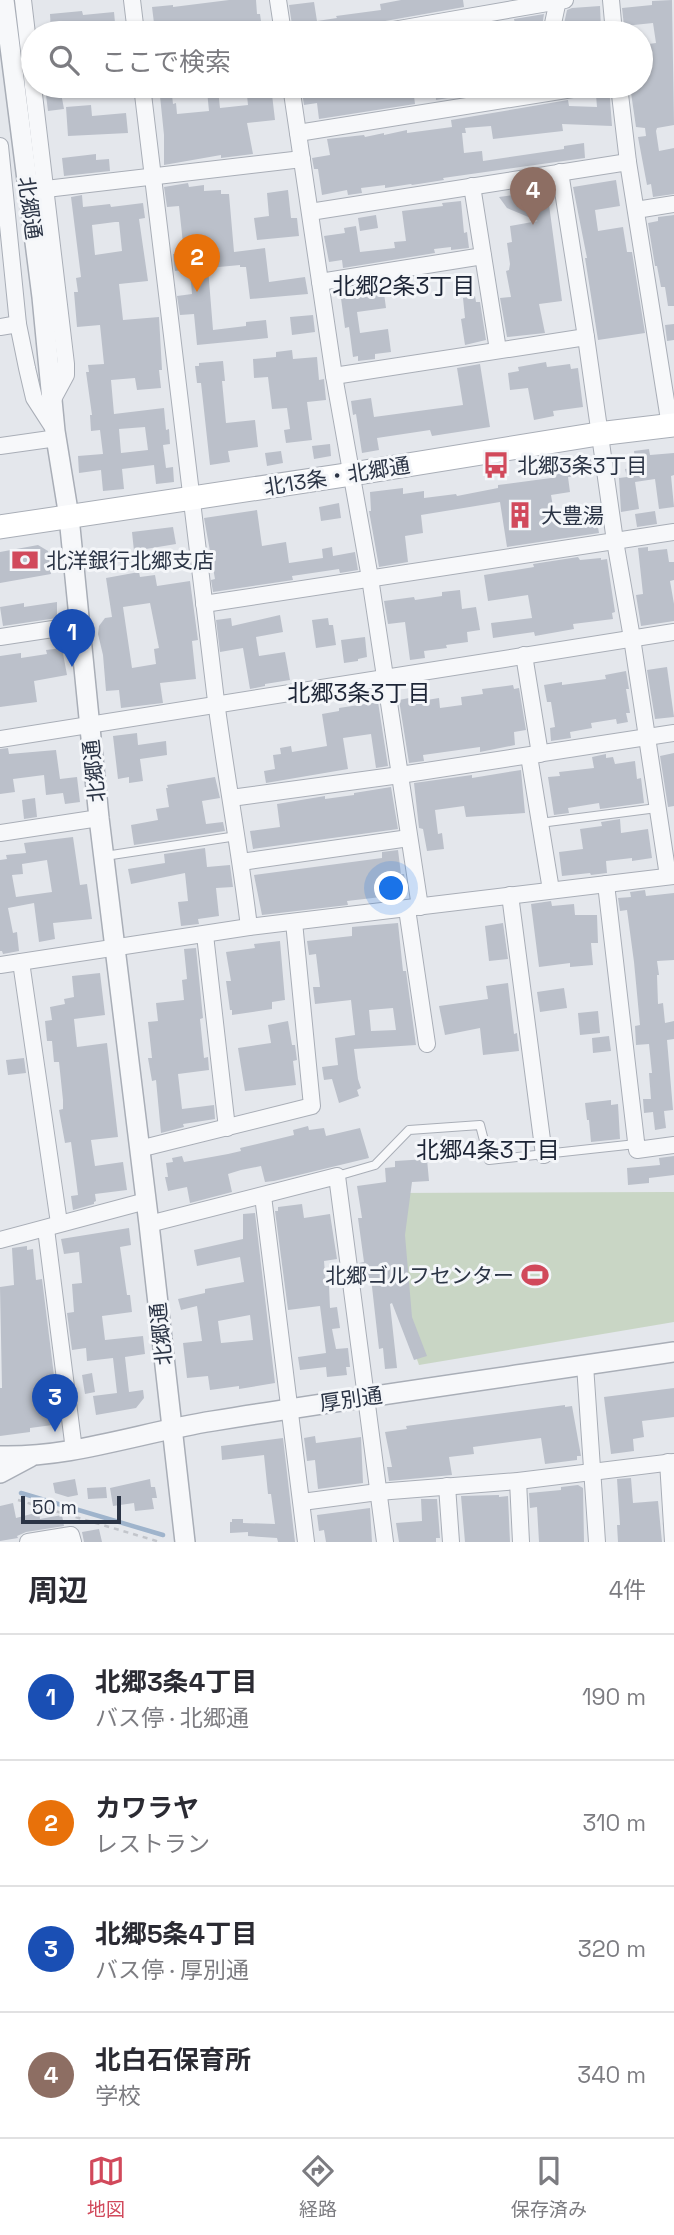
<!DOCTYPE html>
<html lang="ja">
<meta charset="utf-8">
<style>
body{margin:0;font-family:"Space Grotesk","Noto Sans JP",sans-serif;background:#f7f7f7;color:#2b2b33}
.scale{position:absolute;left:21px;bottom:18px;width:100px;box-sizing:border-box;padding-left:7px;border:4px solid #2b3445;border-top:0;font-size:19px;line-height:24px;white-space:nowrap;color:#2b3445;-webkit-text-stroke:5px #f4f6f9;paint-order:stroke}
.you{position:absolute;left:392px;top:889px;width:24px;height:24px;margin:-18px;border:5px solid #fff;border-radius:50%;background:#1a73e8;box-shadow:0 0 0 10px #1a73e833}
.badge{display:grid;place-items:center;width:46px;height:46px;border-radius:50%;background:#d1495b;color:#fff;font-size:23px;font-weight:700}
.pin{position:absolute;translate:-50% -58px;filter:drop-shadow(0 2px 4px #0008)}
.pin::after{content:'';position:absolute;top:37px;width:24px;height:21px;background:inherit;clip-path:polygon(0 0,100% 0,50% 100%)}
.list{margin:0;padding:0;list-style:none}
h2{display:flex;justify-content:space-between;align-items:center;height:91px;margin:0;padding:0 28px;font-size:30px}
h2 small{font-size:23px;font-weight:400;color:#7c7c81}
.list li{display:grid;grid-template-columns:46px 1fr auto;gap:21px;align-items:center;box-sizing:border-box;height:126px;padding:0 28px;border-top:2px solid #e1e1e2}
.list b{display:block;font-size:26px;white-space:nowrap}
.list p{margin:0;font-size:23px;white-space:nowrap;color:#7c7c81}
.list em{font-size:23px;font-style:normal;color:#7c7c81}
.icon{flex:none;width:38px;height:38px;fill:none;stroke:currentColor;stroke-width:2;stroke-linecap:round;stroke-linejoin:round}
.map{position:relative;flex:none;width:674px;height:1542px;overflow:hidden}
.search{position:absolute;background:#fff;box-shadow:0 2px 5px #0004;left:21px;right:21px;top:21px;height:77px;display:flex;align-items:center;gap:18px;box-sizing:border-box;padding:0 24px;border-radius:38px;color:#7c7c81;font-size:26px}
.sheet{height:595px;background:#fff}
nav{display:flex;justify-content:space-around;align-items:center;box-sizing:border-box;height:98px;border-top:2px solid #e1e1e2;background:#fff;font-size:19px;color:#7c7c81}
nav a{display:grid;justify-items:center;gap:4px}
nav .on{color:#d1495b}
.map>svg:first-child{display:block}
.green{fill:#c9d6c5}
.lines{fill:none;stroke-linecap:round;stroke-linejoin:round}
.stream{stroke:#9fb4cc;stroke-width:4.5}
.building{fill:#bbc0ca;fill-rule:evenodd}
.service-casing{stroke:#a9aeb7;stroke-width:10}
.minor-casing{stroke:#a9aeb7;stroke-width:18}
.tertiary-casing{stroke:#a9aeb7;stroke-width:22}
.secondary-casing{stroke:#a9aeb7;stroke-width:25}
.path{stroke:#c2c5cb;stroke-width:2.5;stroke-dasharray:5 5;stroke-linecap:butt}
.service{stroke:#f7f8fa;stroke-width:8}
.minor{stroke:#f7f8fa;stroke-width:16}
.tertiary{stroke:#f7f8fa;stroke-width:19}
.secondary{stroke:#fff;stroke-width:23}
.labels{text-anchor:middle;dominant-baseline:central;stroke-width:6;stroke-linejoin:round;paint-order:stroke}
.street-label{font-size:21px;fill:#2b3445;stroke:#f4f6f9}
.poi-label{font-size:21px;fill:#2b3445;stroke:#f4f6f9;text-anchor:start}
.neighbourhood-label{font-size:23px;fill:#1d2536;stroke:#f4f6f9}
</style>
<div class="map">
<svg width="674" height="1542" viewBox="0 0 674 1542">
<rect width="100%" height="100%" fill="#e4e7ec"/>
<polygon class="green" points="674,1192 674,1322 419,1365 401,1314 395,1193"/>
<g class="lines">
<polyline class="stream" points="21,1493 163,1535"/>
</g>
<g class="building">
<polygon points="229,0 256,0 257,14 260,14 262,28 256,28 257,33 178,33 177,21 154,23 152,7 173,5 173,7"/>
<polygon points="401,0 463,0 464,7 374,23 366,29 299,33 297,25 292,25 289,5 314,2 317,21 337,18 336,16 381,10 380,4"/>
<polygon points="672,0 674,125 657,128 656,131 659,151 674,148 674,194 653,197 651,184 647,185 638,137 646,136 645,128 636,127 630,86 641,86 641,45 656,43 653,23 624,26 622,8 652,5 652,1"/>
<polygon points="600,6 601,29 562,33 567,10 572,8"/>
<polygon points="82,11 83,15 114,12 116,33 51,33 50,14"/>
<polygon points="544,14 541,33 517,33 514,19"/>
<polygon points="153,86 171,86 173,104 176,103 177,114 209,111 207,91 218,90 220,108 248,105 246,86 271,86 275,120 247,123 253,154 221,158 221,155 164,165 164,135 160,96 154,97"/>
<polygon points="319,86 362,86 362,98 389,95 388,86 402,86 403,89 413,88 415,104 319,119 317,103 304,105 302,92 319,90"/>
<polygon points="435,86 452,86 454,97 436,100"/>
<polygon points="477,86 526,86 478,94"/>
<polygon points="601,86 609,86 612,126 562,124 563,131 493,139 491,126 465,128 466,133 462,133 464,153 482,151 483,161 564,149 564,146 584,143 585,158 443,178 444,180 412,185 411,184 385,188 385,185 361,188 362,193 348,195 347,190 322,195 318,169 314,169 312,158 330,155 327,139 364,135 365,137 384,133 384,135 407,130 407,133 452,127 451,120 568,100 569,106 597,107 596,95"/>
<polygon points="61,93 64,109 48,111 46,95"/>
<polygon points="91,105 92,116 126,113 128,133 68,136 66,107"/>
<polygon points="96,154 96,160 109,159 110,171 64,176 62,158"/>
<polygon points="616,180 620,206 595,210 598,231 623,227 627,252 632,252 645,333 598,340 585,258 587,258 573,187"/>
<polygon points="188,183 189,187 204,185 204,191 221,190 221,194 229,194 234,252 265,248 269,282 305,277 308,294 250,299 246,267 240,267 240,265 208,268 213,330 246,326 246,322 266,320 268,338 197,345 194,314 180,315 177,296 192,294 190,269 175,271 173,254 184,253 179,206 167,207 164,187"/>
<polygon points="288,190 291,218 297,218 299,236 257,240 254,218 269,216 267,193"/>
<polygon points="547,190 562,301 539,304 545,333 507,337 500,298 511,297 506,271 509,270 510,264 507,243 512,242 510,226 538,221 507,208 499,197"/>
<path d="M 82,195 L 83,207 L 110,204 L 111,207 L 143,203 L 145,218 L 139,219 L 148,281 L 119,284 L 123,320 L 159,317 L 162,370 L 159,370 L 161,388 L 137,390 L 135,378 L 111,380 L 114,414 L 164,408 L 166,430 L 169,429 L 170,444 L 163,445 L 166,468 L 173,467 L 174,482 L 156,484 L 154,465 L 122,469 L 124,489 L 103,491 L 101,470 L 79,473 L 78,456 L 103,454 L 100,430 L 91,431 L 90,415 L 92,415 L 86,372 L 89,372 L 88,365 L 104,364 L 100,325 L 77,327 L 74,292 L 78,292 L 76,278 L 81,277 L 71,197 ZM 115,222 L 119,222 L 122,251 L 95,255 L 92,225 ZM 145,427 L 148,450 L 121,453 L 119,429 Z"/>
<polygon points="461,201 464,233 467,232 469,248 451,250 451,247 434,249 435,253 343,268 342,260 329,262 324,236 345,233 344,228 356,226 360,252 395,248 394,242 406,241 402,211 443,206 442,203"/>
<polygon points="376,215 378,228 360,231 358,218"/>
<polygon points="674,215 674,306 668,306 665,287 661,287 657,266 655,266 648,223 658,221 658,217"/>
<polygon points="383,286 386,308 357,312 360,333 388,329 391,352 375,354 375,359 358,361 358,356 353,357 349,327 345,328 340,291"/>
<polygon points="475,296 476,302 480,302 486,340 465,345 461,319 465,318 463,298"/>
<polygon points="313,315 315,332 292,335 290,317"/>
<polygon points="674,324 674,340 667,341 665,325"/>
<polygon points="292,350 293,359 317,357 319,380 324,379 326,400 307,402 312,440 286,443 284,430 290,429 287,408 272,409 268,377 254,378 253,359 276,357 276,352"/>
<polygon points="223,361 225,381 222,381 226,423 255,420 258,447 228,451 230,462 210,465 201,383 197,383 195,366 199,366 199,363"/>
<polygon points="546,362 547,367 570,364 571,369 578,368 583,407 553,411 554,416 534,420 528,388 510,390 508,373 519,371 518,367"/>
<polygon points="480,364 490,427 432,436 430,430 377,438 379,450 362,453 356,414 353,415 351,401 371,398 374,417 463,405 457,368"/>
<polygon points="330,444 331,456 314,459 312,446"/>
<polygon points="649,449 650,455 674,453 674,475 671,476 674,507 659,509 655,479 635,482 639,509 621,512 619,478 627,477 625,469 636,467 634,451"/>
<polygon points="281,451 283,463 267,466 265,453"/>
<polygon points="593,459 595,474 568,477 570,492 551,495 556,524 596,516 599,533 507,547 500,502 421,515 423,533 405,536 408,562 379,567 369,511 371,511 370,492 403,488 403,494 424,491 424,498 456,494 457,496 498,488 498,485 551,478 549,468 570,465 570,462"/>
<polygon points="339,503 341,518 321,521 319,507"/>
<polygon points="257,510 262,546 286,542 289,563 323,558 322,549 332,547 333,556 355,552 358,570 340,573 339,569 292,576 293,580 213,592 211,580 215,579 204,518"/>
<polygon points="655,511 657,524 637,527 635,514"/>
<polygon points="173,527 176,544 134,551 132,532"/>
<polygon points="38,545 48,551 51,574 0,583 0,552"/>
<polygon points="648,547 648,551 667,549 669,562 674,562 674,580 670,581 674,604 674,621 641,626 636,595 643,594 638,548"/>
<polygon points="578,557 580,560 601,558 601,560 607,559 615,612 612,613 613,619 573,624 574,629 535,636 534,632 493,638 491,623 532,618 528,595 488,601 484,575 534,567 533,564"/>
<path d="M 139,572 L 140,577 L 155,575 L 157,586 L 190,581 L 198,640 L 192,641 L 196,679 L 160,683 L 163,703 L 121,708 L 119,690 L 106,691 L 103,655 L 98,634 L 99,626 L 105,618 L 112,617 L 106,578 ZM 150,603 L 159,648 L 154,649 L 156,664 L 132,668 L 123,607 Z"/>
<polygon points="460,590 462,609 476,607 480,630 467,632 468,642 446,645 447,648 424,651 425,658 410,660 405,622 388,624 384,601 414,597 415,600 442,596 442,592"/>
<polygon points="57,602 57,618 3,626 0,607 24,603 24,607"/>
<polygon points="280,615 283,632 256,637 259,656 285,652 290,680 265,684 265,686 250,689 243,648 220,652 216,620 231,618 232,626"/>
<polygon points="328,618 329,625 333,625 336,645 316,648 312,620"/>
<polygon points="365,637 367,657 358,659 358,661 344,663 341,640"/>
<polygon points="62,648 67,675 34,681 37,702 0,707 0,656 21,653 21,658 47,654 46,650"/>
<polygon points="667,667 674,717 655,719 647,670"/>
<polygon points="626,671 629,689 626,689 630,713 626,713 628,722 617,724 616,719 591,723 592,728 570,732 571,738 551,741 550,728 555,727 551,702 547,702 544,685 562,682 562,685 606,679 605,675"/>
<polygon points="513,685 514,689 519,688 526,730 514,732 515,745 480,752 480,747 423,755 424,761 409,763 399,700 414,697 415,702 439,698 440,708 462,705 461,697 483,694 482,689"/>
<polygon points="378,702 388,766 376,768 371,734 343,738 348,769 266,783 264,771 275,769 273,755 281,754 280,748 291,746 292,752 327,746 322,714 339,711 339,708"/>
<polygon points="137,733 138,745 166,741 167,755 140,759 143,781 129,783 129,777 118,779 113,736"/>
<polygon points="8,748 9,754 56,750 60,779 77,777 80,802 65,804 63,793 46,795 44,775 13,779 15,792 0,794 0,749"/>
<polygon points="674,753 674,806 668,807 660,756"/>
<polygon points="606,754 606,758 613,757 615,764 635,761 637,779 641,778 644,803 600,809 599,803 568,808 569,813 554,815 548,777 560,776 559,772 594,768 592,757"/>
<polygon points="521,770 525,813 466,817 464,806 435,810 438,834 442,833 444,849 427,851 423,829 419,828 414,783 472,775 472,778"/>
<polygon points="215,777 220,798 202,801 206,824 223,822 225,831 134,845 131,825 158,820 156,809 169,807 166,788 168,788 167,785"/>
<polygon points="391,787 398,829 253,849 250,831 280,827 277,804 325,796 325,799 354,795 354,793"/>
<polygon points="35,798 37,817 24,819 22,800"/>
<polygon points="620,819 621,833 648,829 652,858 632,861 632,858 606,861 607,873 591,875 590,873 562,876 559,852 583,849 580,829 602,826 601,822"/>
<path d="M 73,837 L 80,885 L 87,884 L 92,919 L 53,923 L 55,939 L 39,942 L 34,903 L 8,908 L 13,933 L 17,932 L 19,951 L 3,954 L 2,951 L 0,951 L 0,860 L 7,859 L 6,855 L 26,853 L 24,843 ZM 47,860 L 52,892 L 16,897 L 12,875 L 23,874 L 22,864 Z"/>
<polygon points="205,848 207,867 230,865 233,887 216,888 219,916 198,919 199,924 181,926 178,902 188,901 185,873 131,884 128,869 165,863 164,854"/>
<polygon points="398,850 401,874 404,874 407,894 347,901 348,905 262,915 254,875 382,858 382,852"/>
<polygon points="645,890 646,896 674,893 674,960 657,961 659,975 657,975 658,1004 663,1003 665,1023 674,1021 674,1039 667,1040 673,1110 664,1111 666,1128 655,1130 653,1112 644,1113 643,1099 651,1099 649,1073 652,1073 649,1044 636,1045 635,1026 640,1025 634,962 627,910 620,911 618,898 631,897 630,892"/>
<polygon points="551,901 552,906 574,904 575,915 597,915 598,943 591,943 593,965 570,967 570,963 539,967 531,904"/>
<path d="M 398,923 L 403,971 L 406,971 L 416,1045 L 354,1049 L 358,1079 L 361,1088 L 357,1090 L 359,1096 L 339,1103 L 332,1079 L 324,1080 L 322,1067 L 338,1065 L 335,1038 L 355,1035 L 351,1000 L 315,1004 L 313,987 L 320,987 L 316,954 L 309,955 L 307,941 L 352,936 L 352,927 ZM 393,1008 L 396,1030 L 371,1031 L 369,1010 Z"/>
<polygon points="503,923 508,959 489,961 485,926"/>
<polygon points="280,941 285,1000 272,1002 272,1009 232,1015 232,1010 230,1010 226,981 231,981 226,952 255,948 254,944"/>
<polygon points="196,948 203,1018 200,1019 204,1058 208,1057 209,1070 178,1074 182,1109 214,1105 215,1119 183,1124 184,1127 161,1133 156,1080 152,1081 148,1058 152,1058 148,1022 158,1021 156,1003 184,1000 182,980 187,979 184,949"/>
<polygon points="100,973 105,1015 74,1019 77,1047 107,1043 118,1137 91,1140 95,1166 123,1162 127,1190 95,1194 96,1201 94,1202 94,1204 73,1210 71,1196 78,1195 75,1171 71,1142 65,1143 59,1110 63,1109 63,1100 59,1062 54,1062 52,1041 47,1041 45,1021 52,1020 50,1007 65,1004 64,999 74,997 72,976"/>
<polygon points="508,983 514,1034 517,1033 519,1051 483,1055 480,1028 445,1035 439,1006 488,999 486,986"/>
<polygon points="564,988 567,1008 540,1012 537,992"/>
<polygon points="598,1011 600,1033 580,1035 578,1013"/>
<polygon points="288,1021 292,1045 295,1045 297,1060 293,1061 296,1085 245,1091 238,1048 271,1043 268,1025"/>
<polygon points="609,1036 611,1051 593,1053 592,1038"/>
<polygon points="24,1058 26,1073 8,1075 6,1060"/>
<polygon points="611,1100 611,1105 618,1104 620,1139 591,1142 589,1120 587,1120 585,1103"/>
<polygon points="308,1126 309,1130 324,1128 326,1136 360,1128 369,1158 274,1181 265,1182 261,1166 241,1170 228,1174 232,1192 190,1203 187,1187 168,1191 165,1177 168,1177 166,1163 173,1162 172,1158 182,1156 184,1162 228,1154 241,1151 240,1148 294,1135 293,1130"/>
<polygon points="674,1156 674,1175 649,1178 649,1183 628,1185 627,1168 660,1165 659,1158"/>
<polygon points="427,1159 429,1181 412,1182 405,1235 412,1317 427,1356 414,1360 392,1303 390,1304 397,1368 385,1369 383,1348 379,1349 371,1278 361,1279 359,1263 364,1262 358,1218 362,1218 357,1186 386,1182 385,1168 395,1167 395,1161"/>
<polygon points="302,1204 304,1218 330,1214 337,1259 324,1261 326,1286 329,1286 330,1308 337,1307 340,1328 332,1329 336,1349 348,1348 350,1367 346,1367 347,1375 327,1377 326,1367 300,1370 298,1357 326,1353 320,1306 288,1310 275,1211 278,1211 278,1207"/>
<path d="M 255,1213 L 275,1383 L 239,1389 L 239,1386 L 210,1390 L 208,1376 L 187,1378 L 183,1343 L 202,1341 L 197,1306 L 181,1310 L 178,1299 L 205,1293 L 205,1289 L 244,1282 L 240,1257 L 197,1266 L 194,1250 L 243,1239 L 243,1214 ZM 250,1315 L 253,1340 L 221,1343 L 218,1321 Z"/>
<polygon points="129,1228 131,1245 120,1247 127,1295 130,1295 132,1312 102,1316 105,1340 143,1336 145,1354 125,1357 129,1392 143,1390 144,1398 136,1408 96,1415 93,1396 117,1393 113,1358 87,1361 86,1348 72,1350 67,1313 74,1312 72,1284 82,1283 79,1252 64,1254 61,1239"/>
<polygon points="27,1246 27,1250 33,1249 36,1280 42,1279 60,1424 30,1428 30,1432 0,1436 0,1388 2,1388 0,1287 14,1285 12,1248"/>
<polygon points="92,1373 95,1392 85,1394 82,1375"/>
<polygon points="674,1388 674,1417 642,1421 644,1437 633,1439 634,1451 611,1454 604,1397"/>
<polygon points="565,1405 565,1407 572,1406 581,1456 577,1456 577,1460 545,1464 541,1438 473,1447 474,1454 449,1457 452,1475 389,1481 387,1467 392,1467 385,1432 407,1429 406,1426"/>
<polygon points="315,1436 316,1443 361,1437 363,1483 318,1489 315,1460 307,1461 304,1438"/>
<polygon points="283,1438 295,1542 278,1542 277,1538 248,1536 248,1532 230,1533 230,1522 232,1522 232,1519 243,1519 243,1523 275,1524 271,1494 268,1494 264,1455 222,1460 221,1446"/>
<polygon points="631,1478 633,1503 658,1501 662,1542 618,1542 617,1525 620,1525 617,1479"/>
<polygon points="75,1479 78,1495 68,1497 55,1493 53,1483"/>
<polygon points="150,1479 151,1487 155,1487 157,1498 152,1498 154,1509 135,1511 134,1503 113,1506 110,1488"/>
<polygon points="578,1485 583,1488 584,1542 539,1542 537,1507 530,1508 529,1493 561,1490 561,1487"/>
<polygon points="106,1487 107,1498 88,1499 87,1488"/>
<polygon points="499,1495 499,1497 508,1496 510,1542 465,1542 461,1496"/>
<polygon points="421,1499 437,1499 440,1538 436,1538 436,1542 399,1542 396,1523 422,1521"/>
<polygon points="13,1503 16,1518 39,1512 40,1519 62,1515 64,1526 26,1532 17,1536 18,1538 0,1541 0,1506"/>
<polygon points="370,1508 372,1542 326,1542 324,1530 319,1531 317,1515"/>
<polygon points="99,1529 102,1542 84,1542 82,1532"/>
</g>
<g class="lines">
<defs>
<g id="service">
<polyline points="540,823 657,808"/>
<polyline points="105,856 237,836"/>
<polyline points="337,1176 375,1165 409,1130 480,1125 489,1160 636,1144"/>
</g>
<g id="minor">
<polyline points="23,0 33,85"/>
<polyline points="132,0 136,33"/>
<polyline points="278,0 283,33"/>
<polyline points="611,0 614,33"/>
<polyline points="376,33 565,0"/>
<polyline points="551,33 558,0"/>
<polyline points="33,86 66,364 66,375 52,401"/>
<path d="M 142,86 C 166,291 190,496 216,701 C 226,777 240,851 249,927"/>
<polyline points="291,86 334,376 370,578 420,907"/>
<polyline points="619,86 628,162 670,426"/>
<polyline points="298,133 591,86"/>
<polyline points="0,146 18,324 27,368 34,398 54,429"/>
<polyline points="560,172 586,337 615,541 632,638 668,876"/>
<polyline points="472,186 498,350"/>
<polyline points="46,189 302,159"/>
<polyline points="636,210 674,204"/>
<polyline points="310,212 628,162"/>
<polyline points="320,282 483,256"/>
<polyline points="0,327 18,324"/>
<polyline points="334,376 586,337"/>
<polyline points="0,446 57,438"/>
<polyline points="204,604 674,532"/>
<polyline points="0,637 79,625"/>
<polyline points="524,655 540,754 529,756 551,890"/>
<polyline points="0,739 674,632"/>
<polyline points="231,798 400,775 674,733"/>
<polyline points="0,833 99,818"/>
<polyline points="241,862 409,838"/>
<polyline points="606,884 637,1150 674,1145"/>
<polyline points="510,895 544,1155"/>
<polyline points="407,909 427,1044"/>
<polyline points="205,935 227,1128"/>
<polyline points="21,962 59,1223"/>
<polyline points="0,965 249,927 674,876"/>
<polyline points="139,1149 312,1106 294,922"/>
<polyline points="263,1196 306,1542"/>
<polyline points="149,1224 337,1176 385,1542"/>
<polyline points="46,1229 74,1450"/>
<polyline points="0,1240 146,1201"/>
<polyline points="585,1365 597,1542"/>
<polyline points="668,1462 673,1542"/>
<polyline points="518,1481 521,1542"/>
<polyline points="447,1486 451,1542"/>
<polyline points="302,1502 378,1492 518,1481 674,1462"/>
<polyline points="28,1542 71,1535 73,1542"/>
</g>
<g id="tertiary">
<polyline points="4,0 42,297 55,431 69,517 99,818 149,1224 185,1542"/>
<path d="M 0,1456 C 72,1458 142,1432 213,1421 C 367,1396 520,1375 674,1352"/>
<polyline points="0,1473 30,1457"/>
</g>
<polyline id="secondary" points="0,527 352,474 598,434 674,425"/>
</defs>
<use href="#service" class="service-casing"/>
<use href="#minor" class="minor-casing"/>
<use href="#tertiary" class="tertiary-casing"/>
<use href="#secondary" class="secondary-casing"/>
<polyline class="path" points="18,1500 160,1542"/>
<use href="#service" class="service"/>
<use href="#minor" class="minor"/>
<use href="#tertiary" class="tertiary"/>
<use href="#secondary" class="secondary"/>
</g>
<defs>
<symbol id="bus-bare" viewBox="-9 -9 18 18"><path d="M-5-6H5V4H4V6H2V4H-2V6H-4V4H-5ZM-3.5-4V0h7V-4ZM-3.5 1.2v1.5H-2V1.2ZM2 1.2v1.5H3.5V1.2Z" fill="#d1495b" stroke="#f4f6f9" stroke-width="2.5" paint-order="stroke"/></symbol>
<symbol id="building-bare" viewBox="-9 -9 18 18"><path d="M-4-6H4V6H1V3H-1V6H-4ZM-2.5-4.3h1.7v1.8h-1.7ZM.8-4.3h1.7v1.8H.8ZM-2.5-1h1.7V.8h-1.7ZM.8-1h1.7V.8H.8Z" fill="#d1495b" stroke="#f4f6f9" stroke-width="2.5" paint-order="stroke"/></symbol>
<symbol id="bank-bare" viewBox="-9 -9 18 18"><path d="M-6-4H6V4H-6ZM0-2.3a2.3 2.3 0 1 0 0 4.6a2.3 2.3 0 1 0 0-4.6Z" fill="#d1495b" stroke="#f4f6f9" stroke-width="2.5" paint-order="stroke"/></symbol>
<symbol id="stadium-bare" viewBox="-9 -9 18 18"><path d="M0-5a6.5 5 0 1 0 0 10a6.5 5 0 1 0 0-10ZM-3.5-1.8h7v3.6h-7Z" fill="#d1495b" stroke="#f4f6f9" stroke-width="2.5" paint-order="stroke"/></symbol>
</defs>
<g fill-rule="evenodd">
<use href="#bus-bare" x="477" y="446" width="38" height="38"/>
<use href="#building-bare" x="501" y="496" width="38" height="38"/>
<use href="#bank-bare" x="6" y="541" width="38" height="38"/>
<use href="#stadium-bare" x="516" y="1256" width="38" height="38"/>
</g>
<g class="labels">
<g class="street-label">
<text transform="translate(30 208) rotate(82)">北郷通</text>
<text transform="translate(337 476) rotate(-9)">北13条・北郷通</text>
<text transform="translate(94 771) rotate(-96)">北郷通</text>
<text transform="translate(161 1334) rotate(-96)">北郷通</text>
<text transform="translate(351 1399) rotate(-8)">厚別通</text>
</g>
<g class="poi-label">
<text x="517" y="465">北郷3条3丁目</text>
<text x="541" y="515">大豊湯</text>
<text x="46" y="560">北洋銀行北郷支店</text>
<text x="514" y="1275" text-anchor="end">北郷ゴルフセンター</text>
</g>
<g class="neighbourhood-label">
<text x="404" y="286">北郷2条3丁目</text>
<text x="359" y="693">北郷3条3丁目</text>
<text x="488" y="1150">北郷4条3丁目</text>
</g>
</g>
</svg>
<div class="scale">50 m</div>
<div class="you"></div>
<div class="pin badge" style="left:72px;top:667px;background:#1a4fb4">1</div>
<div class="pin badge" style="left:197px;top:292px;background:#e8710a">2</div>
<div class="pin badge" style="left:55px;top:1432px;background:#1a4fb4">3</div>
<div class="pin badge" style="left:533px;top:225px;background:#8d6e63">4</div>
<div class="search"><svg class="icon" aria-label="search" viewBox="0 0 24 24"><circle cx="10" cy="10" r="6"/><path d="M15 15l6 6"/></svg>ここで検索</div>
</div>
<section class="sheet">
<h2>周辺<small>4件</small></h2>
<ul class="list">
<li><span class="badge" style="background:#1a4fb4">1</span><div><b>北郷3条4丁目</b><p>バス停 · 北郷通</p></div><em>190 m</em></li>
<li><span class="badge" style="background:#e8710a">2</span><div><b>カワラヤ</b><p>レストラン</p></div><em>310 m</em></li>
<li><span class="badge" style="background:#1a4fb4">3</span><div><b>北郷5条4丁目</b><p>バス停 · 厚別通</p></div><em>320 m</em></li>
<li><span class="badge" style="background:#8d6e63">4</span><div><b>北白石保育所</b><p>学校</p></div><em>340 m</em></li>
</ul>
</section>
<nav>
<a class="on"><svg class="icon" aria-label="map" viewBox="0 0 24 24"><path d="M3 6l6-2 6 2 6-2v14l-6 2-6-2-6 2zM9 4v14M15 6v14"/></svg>地図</a>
<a><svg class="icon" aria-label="directions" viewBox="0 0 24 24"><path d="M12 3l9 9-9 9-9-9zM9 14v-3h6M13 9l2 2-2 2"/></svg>経路</a>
<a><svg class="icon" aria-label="saved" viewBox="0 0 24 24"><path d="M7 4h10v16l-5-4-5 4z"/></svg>保存済み</a>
</nav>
